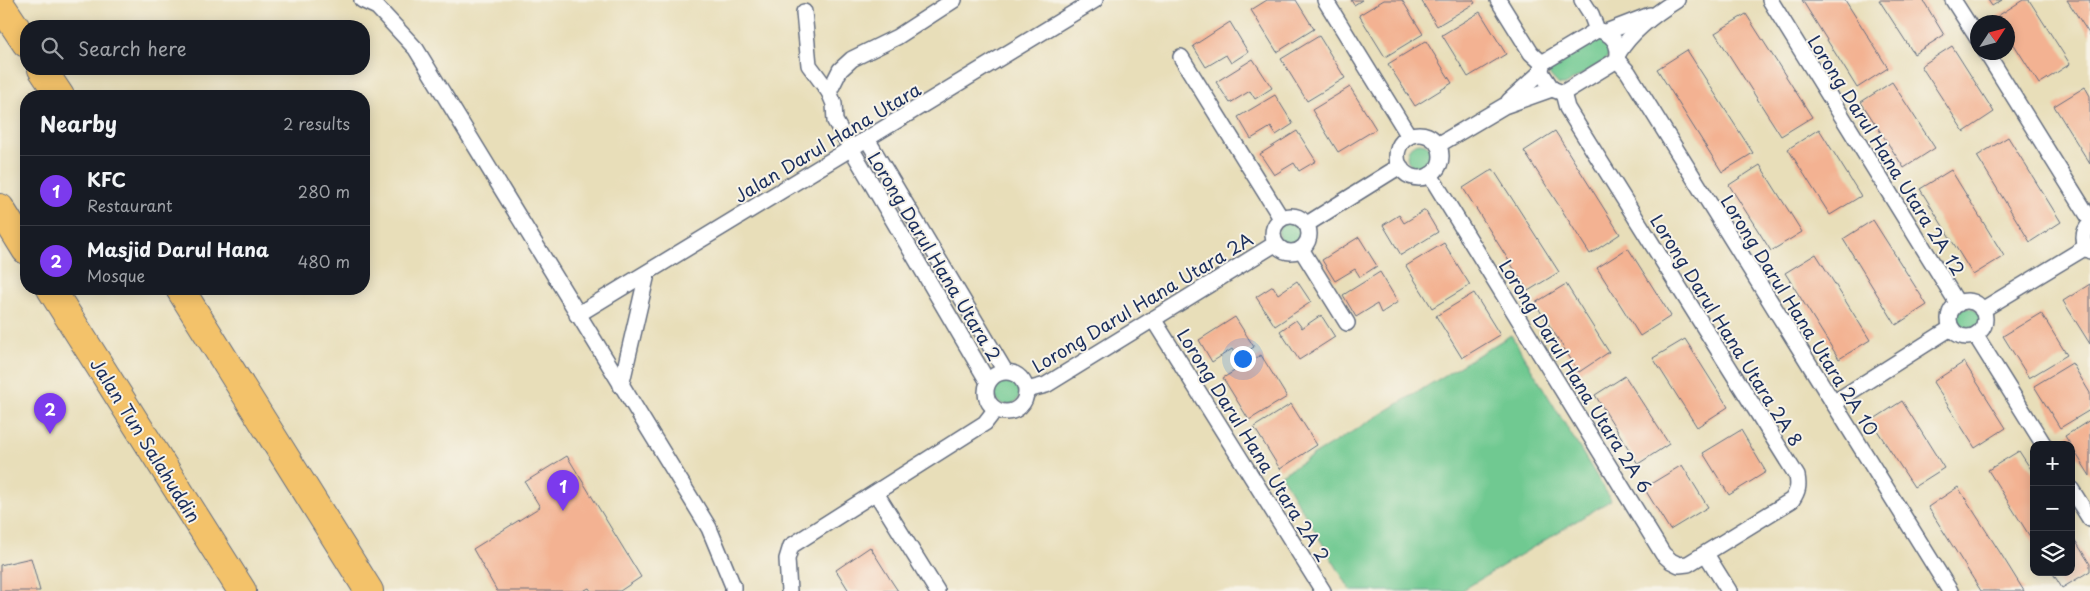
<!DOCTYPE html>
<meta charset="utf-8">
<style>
body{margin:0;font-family:"Playpen Sans",sans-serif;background:#242831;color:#f1f3f6}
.controls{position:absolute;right:15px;bottom:15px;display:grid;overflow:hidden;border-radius:10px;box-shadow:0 2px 12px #0003}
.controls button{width:45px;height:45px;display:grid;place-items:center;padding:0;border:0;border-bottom:1px solid #363941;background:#171b24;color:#f1f3f6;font:25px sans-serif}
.compass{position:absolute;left:1970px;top:15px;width:45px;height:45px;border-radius:50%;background:#171b24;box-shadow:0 2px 12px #0003;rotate:54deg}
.you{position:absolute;left:1242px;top:358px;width:18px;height:18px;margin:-12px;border:4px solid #fff;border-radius:50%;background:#1a73e8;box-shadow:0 0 0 8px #1a73e833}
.badge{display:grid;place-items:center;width:32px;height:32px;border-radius:50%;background:#7c3aed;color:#fff;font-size:16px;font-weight:700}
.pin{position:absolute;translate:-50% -41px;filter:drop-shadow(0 1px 2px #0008)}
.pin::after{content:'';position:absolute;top:26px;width:18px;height:15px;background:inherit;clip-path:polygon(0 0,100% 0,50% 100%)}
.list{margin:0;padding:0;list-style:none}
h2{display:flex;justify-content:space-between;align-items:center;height:65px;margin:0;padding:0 20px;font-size:21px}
h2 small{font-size:16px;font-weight:400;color:#9ea1a6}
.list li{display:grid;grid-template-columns:32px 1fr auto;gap:15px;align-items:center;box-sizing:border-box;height:70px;padding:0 20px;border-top:1px solid #363941}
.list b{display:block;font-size:19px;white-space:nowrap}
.list p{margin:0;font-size:16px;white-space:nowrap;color:#9ea1a6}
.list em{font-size:16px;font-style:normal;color:#9ea1a6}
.icon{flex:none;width:28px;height:28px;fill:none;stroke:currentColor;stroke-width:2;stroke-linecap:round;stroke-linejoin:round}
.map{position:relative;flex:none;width:2090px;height:591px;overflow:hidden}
.search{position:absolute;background:#171b24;box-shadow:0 2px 12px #0003;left:20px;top:20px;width:350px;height:55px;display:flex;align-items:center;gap:12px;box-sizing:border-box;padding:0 18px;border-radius:20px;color:#9ea1a6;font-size:19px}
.panel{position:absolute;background:#171b24;box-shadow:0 2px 12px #0003;left:20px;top:90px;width:350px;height:205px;border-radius:20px}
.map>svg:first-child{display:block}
.green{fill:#6fc991;stroke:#457c78}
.building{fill:#f3b292}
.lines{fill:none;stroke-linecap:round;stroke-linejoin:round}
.street-casing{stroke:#636c7e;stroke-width:18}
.highway-casing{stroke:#636c7e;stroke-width:30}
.street{stroke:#fff;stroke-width:15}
.highway{stroke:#f3c26a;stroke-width:28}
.labels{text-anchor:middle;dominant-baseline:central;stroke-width:4;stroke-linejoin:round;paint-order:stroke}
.street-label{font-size:18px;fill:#1b2f5e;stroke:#f7f3e8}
</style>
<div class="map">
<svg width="2090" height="591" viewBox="0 0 2090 591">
<rect width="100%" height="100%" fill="#f7f3e8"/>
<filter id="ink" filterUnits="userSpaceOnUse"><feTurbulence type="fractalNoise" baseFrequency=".02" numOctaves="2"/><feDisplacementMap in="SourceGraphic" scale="10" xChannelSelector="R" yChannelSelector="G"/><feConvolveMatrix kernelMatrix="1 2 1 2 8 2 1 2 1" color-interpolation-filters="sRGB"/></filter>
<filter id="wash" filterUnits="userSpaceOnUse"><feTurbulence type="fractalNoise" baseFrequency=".0096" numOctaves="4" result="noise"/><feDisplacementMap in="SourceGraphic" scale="20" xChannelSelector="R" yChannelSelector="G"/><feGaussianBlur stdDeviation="1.12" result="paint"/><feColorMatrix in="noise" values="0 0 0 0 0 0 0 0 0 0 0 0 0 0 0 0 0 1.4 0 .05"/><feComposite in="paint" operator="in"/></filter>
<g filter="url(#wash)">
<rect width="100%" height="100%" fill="#e8deb9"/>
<g class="green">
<path d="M 1593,37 L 1604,39 C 1610,46 1611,51 1606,60 L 1564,85 L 1559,85 L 1548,73 L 1551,63 Z"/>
<circle cx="1420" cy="156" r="13"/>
<circle cx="1291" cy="233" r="13"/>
<circle cx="1967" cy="320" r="13"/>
<polygon points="1511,335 1611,500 1461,591 1351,591 1281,475"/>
<circle cx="1007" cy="392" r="13"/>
</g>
<g id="blocks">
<g class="building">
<polygon points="1267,0 1296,0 1314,29 1277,52 1251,10"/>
<polygon points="1351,0 1362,0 1354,5"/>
<polygon points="1384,0 1402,0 1423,34 1385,57 1359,15"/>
<polygon points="1421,0 1473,0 1475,3 1437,26"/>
<polygon points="1802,0 1845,0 1888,68 1857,88"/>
<polygon points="1879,0 1923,0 1944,35 1914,54"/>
<polygon points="1988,0 2002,0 1992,6"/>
<polygon points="2023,0 2029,0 2070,64 2039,84 2008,35 2008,22 2000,22 1996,17"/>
<polygon points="2067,0 2090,0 2090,35 2088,32"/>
<polygon points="1480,12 1506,54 1468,77 1442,35"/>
<polygon points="1746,14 1812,117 1781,136 1715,33"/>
<polygon points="1230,22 1248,52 1231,63 1226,55 1206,67 1193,46"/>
<polygon points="1319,36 1345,78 1307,101 1281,59"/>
<polygon points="1426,41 1452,83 1415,106 1388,64"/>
<polygon points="1952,46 1994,112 1964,132 1921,66"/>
<polygon points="1687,50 1753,153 1722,172 1657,69"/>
<polygon points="1253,59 1272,88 1255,99 1250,91 1230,103 1216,82"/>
<polygon points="1892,82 1935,148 1904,168 1861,102"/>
<polygon points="1350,87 1376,129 1338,152 1312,110"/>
<polygon points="2085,87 2090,96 2090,164 2054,106"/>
<polygon points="1275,95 1293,124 1276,135 1271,127 1251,139 1238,117"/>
<polygon points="1819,129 1861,196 1830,215 1788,149"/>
<polygon points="1297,131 1316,161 1299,171 1294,163 1274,175 1260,154"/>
<polygon points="1555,131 1620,234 1590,254 1524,151"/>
<polygon points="2008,137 2061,222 2030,242 1977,156"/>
<polygon points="1760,165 1802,232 1771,251 1729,185"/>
<polygon points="1493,169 1559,272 1528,291 1463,188"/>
<polygon points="1951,170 2004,256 1973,275 1920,189"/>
<polygon points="1425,210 1438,232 1401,255 1383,225 1399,215 1404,223"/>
<polygon points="1873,220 1927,305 1896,325 1843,239"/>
<polygon points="1359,237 1377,266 1360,277 1355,269 1335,281 1322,260"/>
<polygon points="1444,243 1470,285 1432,308 1406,266"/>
<polygon points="1628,248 1671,316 1640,336 1597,268"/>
<polygon points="1816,254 1870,340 1839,359 1785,273"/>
<polygon points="1380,272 1398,302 1381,313 1377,304 1356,317 1343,295"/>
<polygon points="1297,281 1311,302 1275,326 1256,297 1273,286 1278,294"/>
<polygon points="1566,284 1609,352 1579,372 1535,303"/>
<polygon points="2090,284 2090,344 2063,301"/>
<polygon points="1474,293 1500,335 1462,358 1436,316"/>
<polygon points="2041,313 2067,355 2029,378 2003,336"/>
<polygon points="1321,315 1335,337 1299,360 1280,331 1296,320 1302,328"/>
<polygon points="1235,317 1254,347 1237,357 1232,349 1212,362 1199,340"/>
<polygon points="1685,339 1728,407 1697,427 1653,358"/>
<polygon points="1261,355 1287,397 1249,420 1223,378"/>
<polygon points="1964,362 2006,428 1975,448 1933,382"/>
<polygon points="2072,363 2090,393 2090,410 2060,428 2034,386"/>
<polygon points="1625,376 1669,444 1638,464 1595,395"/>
<polygon points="1902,401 1944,468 1914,487 1871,421"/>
<polygon points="1291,404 1317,445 1280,469 1254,427"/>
<polygon points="2090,420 2090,476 2065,436"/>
<polygon points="1741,430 1766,472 1729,495 1703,453"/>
<polygon points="2019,451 2034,474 2034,543 1988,470"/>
<polygon points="567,456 641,577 620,591 591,591 589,588 583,591 497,591 473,549 540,507 525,482"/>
<polygon points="1682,465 1708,507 1670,530 1644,488"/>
<polygon points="1958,487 2001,554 2024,591 1981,591 1928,507"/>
<polygon points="2071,534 2090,564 2090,571 2062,588 2052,572 2071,572"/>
<polygon points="870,547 892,582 898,591 849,591 836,570"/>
<polygon points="31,558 40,591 0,591 0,565"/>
</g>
</g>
</g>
<g filter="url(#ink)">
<use href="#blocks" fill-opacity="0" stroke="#636c7e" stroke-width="1"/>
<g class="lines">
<defs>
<g id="street">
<polyline points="362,0 377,7 416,49 709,528 733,586 733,591"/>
<polyline points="1325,0 1409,136"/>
<polyline points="1498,0 1531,53 1542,63"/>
<polyline points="1582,0 1591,14 1597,30"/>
<polyline points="1770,0 1958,304"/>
<polyline points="1953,0 1978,39"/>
<polyline points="804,12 809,65 829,92 834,104 835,121 988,382"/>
<path d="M 1597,30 C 1612,33 1621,44 1617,60 L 1563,93 L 1552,89 L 1541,72 L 1542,63 Z"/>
<polyline points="1606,32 1650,15"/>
<path d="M 1619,52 C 1632,31 1656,13 1677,0"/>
<polyline points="1986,52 2090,219"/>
<polyline points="1181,57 1281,218"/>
<polyline points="1617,60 1628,72 1950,591"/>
<polyline points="829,92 840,70 852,59 897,37 954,0"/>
<polyline points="1509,101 1541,72"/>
<circle cx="1419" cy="156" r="22"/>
<polyline points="867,139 1005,371"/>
<polyline points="1438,145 1504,106 1552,89"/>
<path d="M 1430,175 L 1663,554 L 1671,561 L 1679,565 L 1688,564 L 1792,500 C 1798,491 1799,486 1797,476 L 1567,108 L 1563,93"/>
<circle cx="1291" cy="234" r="18"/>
<polyline points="1307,224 1400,166"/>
<path d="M 2090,224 C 2082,232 2082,243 2090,251"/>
<polyline points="1301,249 1347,323"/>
<circle cx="1967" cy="319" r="18"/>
<polyline points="1982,310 2086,247"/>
<polyline points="577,315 1095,0"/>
<polyline points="1153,319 1323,591"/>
<polyline points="1976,336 2044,445"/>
<circle cx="1006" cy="392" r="20"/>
<polyline points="621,386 647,274"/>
<polyline points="1027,390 1046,385 1275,244"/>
<polyline points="1833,403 1951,328"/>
<polyline points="2071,489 2090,519"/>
<polyline points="876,493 937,591"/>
<polyline points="1706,554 1729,591"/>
<polyline points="789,591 787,559 791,546 985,423 995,410"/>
</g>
<g id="highway">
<polyline points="0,4 26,43"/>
<polyline points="42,69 60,96"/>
<polyline points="0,208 26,250"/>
<polyline points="51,289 242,591"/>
<polyline points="180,289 369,591"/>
</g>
</defs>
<use href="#street" class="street-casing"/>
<use href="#highway" class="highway-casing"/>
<use href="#street" class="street"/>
<use href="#highway" class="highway"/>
</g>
</g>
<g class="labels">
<g class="street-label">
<text transform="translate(827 142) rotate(-31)">Jalan Darul Hana Utara</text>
<text transform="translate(1887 155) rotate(58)">Lorong Darul Hana Utara 2A 12</text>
<text transform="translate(935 256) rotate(59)">Lorong Darul Hana Utara 2</text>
<text transform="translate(1142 302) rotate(-31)">Lorong Darul Hana Utara 2A</text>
<text transform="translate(1800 315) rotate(58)">Lorong Darul Hana Utara 2A 10</text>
<text transform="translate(1727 330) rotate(58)">Lorong Darul Hana Utara 2A 8</text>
<text transform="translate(1576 376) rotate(58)">Lorong Darul Hana Utara 2A 6</text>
<text transform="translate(146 440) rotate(58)">Jalan Tun Salahuddin</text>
<text transform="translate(1254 445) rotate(58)">Lorong Darul Hana Utara 2A 2</text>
</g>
</g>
</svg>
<div class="controls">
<button>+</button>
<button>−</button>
<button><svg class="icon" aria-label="layers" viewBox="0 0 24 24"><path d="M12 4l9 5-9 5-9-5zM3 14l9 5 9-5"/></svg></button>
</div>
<svg class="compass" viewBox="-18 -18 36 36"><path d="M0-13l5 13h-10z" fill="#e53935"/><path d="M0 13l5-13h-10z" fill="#9ea1a6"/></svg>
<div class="you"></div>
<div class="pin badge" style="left:563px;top:511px">1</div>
<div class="pin badge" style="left:50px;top:434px">2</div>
<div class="search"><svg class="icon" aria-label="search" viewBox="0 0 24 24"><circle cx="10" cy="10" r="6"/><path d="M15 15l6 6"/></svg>Search here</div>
<section class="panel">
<h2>Nearby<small>2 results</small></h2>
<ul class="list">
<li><span class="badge">1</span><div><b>KFC</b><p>Restaurant</p></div><em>280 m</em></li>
<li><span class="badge">2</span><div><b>Masjid Darul Hana</b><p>Mosque</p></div><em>480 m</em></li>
</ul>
</section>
</div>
